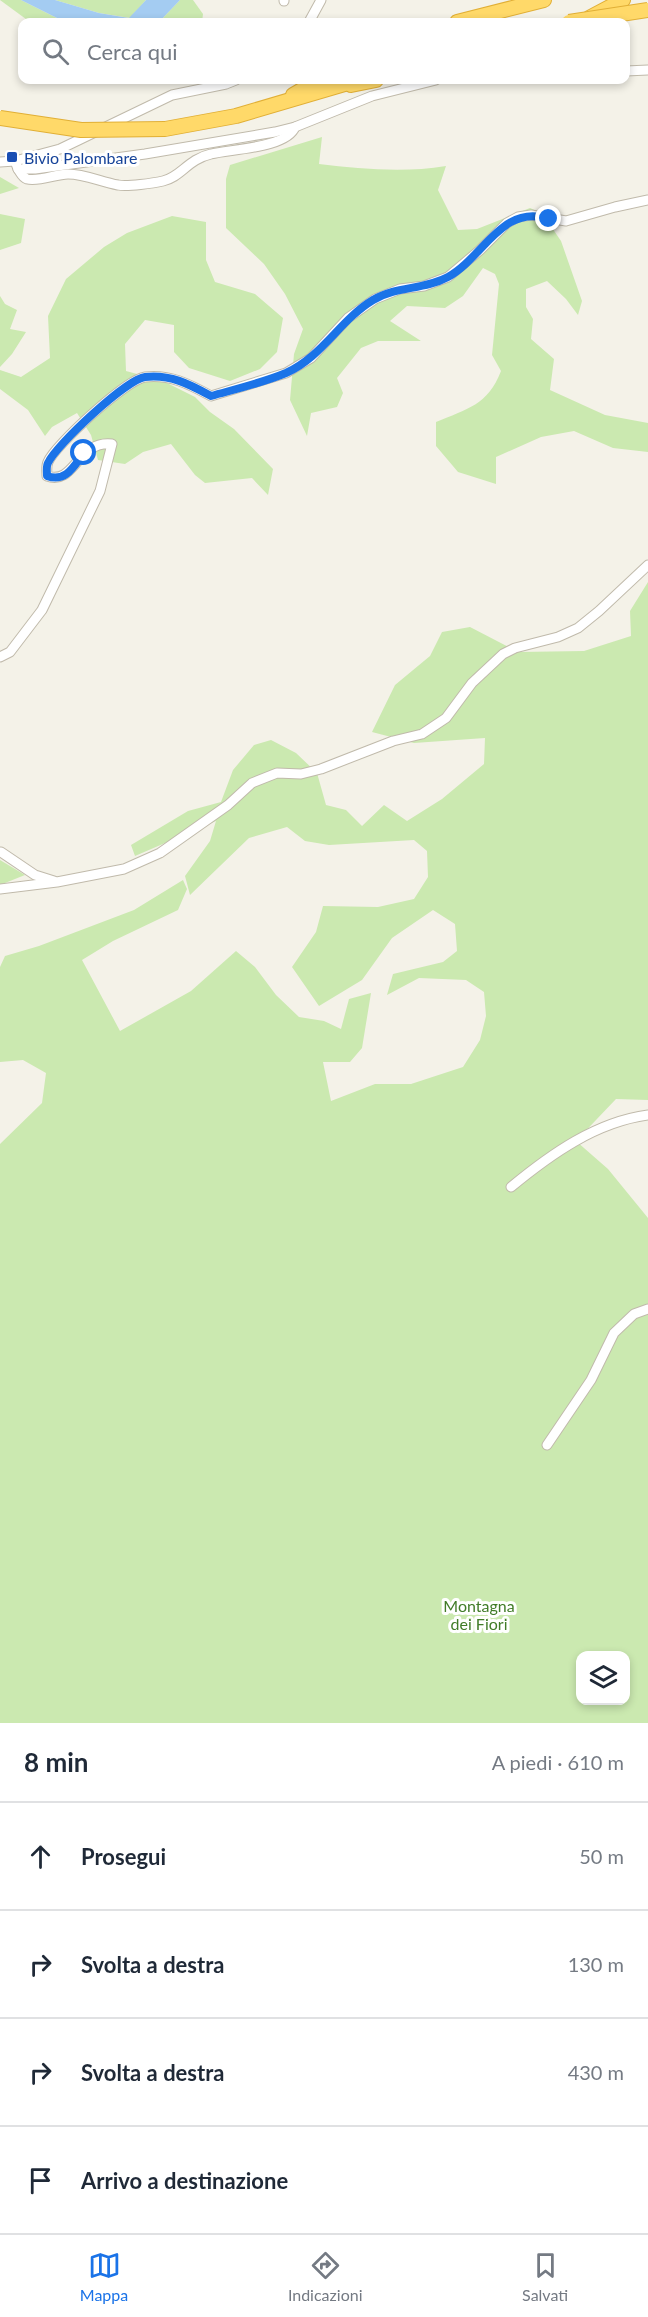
<!DOCTYPE html>
<html lang="it">
<meta charset="utf-8">
<style>
body{margin:0;font-family:Lato,sans-serif;background:#f2f2f3;color:#1f2937}
.controls{position:absolute;right:18px;bottom:18px;display:grid;overflow:hidden;border-radius:12px;box-shadow:0 3px 9px #0003}
.controls button{width:54px;height:54px;display:grid;place-items:center;padding:0;border:0;border-bottom:2px solid #e0e1e3;background:#fff;color:#1f2937;font:30px sans-serif}
.stop{position:absolute;width:18px;height:18px;margin:-14px;border:4px solid #1a73e8;border-radius:50%;background:#fff}
.stop.end{background:#1a73e8;border-color:#fff;box-shadow:0 2px 6px #0008}
.list{margin:0;padding:0;list-style:none}
h2{display:flex;justify-content:space-between;align-items:center;height:78px;margin:0;padding:0 24px;font-size:26px}
h2 small{font-size:20px;font-weight:400;color:#747a83}
.list li{display:grid;grid-template-columns:39px 1fr auto;gap:18px;align-items:center;box-sizing:border-box;height:108px;padding:0 24px;border-top:2px solid #e0e1e3}
.list b{display:block;font-size:22px;white-space:nowrap}
.list em{font-size:20px;font-style:normal;color:#747a83}
.icon{flex:none;width:33px;height:33px;fill:none;stroke:currentColor;stroke-width:2;stroke-linecap:round;stroke-linejoin:round}
.map{position:relative;flex:none;width:648px;height:1723px;overflow:hidden}
.search{position:absolute;background:#fff;box-shadow:0 3px 9px #0003;left:18px;right:18px;top:18px;height:66px;display:flex;align-items:center;gap:15px;box-sizing:border-box;padding:0 21px;border-radius:12px;color:#747a83;font-size:22px}
.sheet{height:510px;background:#fff}
nav{display:flex;justify-content:space-around;align-items:center;box-sizing:border-box;height:84px;border-top:2px solid #e0e1e3;background:#fff;font-size:16px;color:#747a83}
nav a{display:grid;justify-items:center;gap:3px}
nav .on{color:#1a73e8}
.map>svg:first-child{display:block}
.green{fill:#cbe9b0;fill-rule:evenodd}
.water{fill:#a4ccf2}
.lines{fill:none;stroke-linecap:round;stroke-linejoin:round}
.minor-casing{stroke:#c0baab;stroke-width:11}
.highway-casing{stroke:#e1af36;stroke-width:16}
.minor{stroke:#fff;stroke-width:9}
.highway{stroke:#ffd969;stroke-width:14}
.highway-bridge-casing{stroke:#e1af36;stroke-width:16;stroke-linecap:butt}
.highway-bridge{stroke:#ffd969;stroke-width:14}
.route{stroke:#1a73e8;stroke-width:8}
.transit-dot{fill:#1a4fb4;stroke:#fff;stroke-width:2}
.labels{text-anchor:middle;dominant-baseline:central;stroke-width:6;stroke-linejoin:round;paint-order:stroke}
.transit-label{font-size:16px;fill:#164399;stroke:#fff;text-anchor:start}
.park-label{font-size:16px;fill:#417c28;stroke:#fff}
</style>
<div class="map">
<svg width="648" height="1723" viewBox="0 0 648 1723">
<rect width="100%" height="100%" fill="#f4f2e8"/>
<g class="green">
<polygon points="0,0 21,0 65,22 30,22"/>
<polygon points="55,0 146,0 130,18 99,13"/>
<polygon points="180,0 193,0 203,14 202,22 159,22"/>
<path d="M 322,137 L 319,164 C 361,169 404,173 446,166 L 438,190 L 458,230 L 477,229 L 530,208 L 542,213 L 561,241 L 582,301 L 578,315 L 566,299 L 547,281 L 526,289 L 526,307 L 533,319 L 531,339 L 554,359 L 550,390 L 605,415 L 648,423 L 648,452 L 613,448 L 574,431 L 541,437 L 496,457 L 496,484 L 458,472 L 436,446 L 436,422 C 467,409 488,405 501,371 L 492,355 L 499,284 L 495,274 L 483,268 L 463,296 L 445,308 L 407,306 L 390,321 L 421,341 L 378,341 L 361,348 L 337,378 L 343,393 L 337,407 L 311,413 L 307,436 L 290,400 L 294,354 L 303,329 L 285,294 L 264,264 L 226,228 L 226,179 L 230,165 Z"/>
<polygon points="0,177 19,188 0,194"/>
<polygon points="0,214 25,219 21,243 0,250"/>
<polygon points="172,216 206,222 206,260 215,282 255,294 283,318 277,352 260,369 230,381 189,368 174,352 174,325 145,320 125,344 126,371 163,381 195,397 210,412 234,429 273,469 268,495 252,478 205,483 195,475 171,444 143,452 125,464 98,460 91,435 77,413 52,427 45,436 28,410 0,389 0,370 21,377 50,358 48,316 66,279 104,247 127,233"/>
<polygon points="0,296 5,304 17,310 10,329 26,332 12,354 0,367"/>
<path d="M 648,582 L 648,1100 L 616,1099 L 576,1141 L 608,1169 L 648,1218 L 648,1723 L 0,1723 L 0,1144 L 42,1103 L 46,1073 L 23,1060 L 0,1062 L 0,967 L 5,956 L 39,946 L 134,910 L 183,880 L 187,889 L 178,910 L 113,941 L 82,960 L 120,1031 L 191,991 L 236,951 L 255,967 L 276,995 L 299,1017 L 324,1021 L 341,1029 L 349,999 L 371,993 L 362,1048 L 350,1062 L 323,1062 L 331,1101 L 375,1084 L 411,1084 L 463,1067 L 480,1040 L 486,1016 L 484,992 L 466,980 L 419,978 L 387,995 L 393,974 L 443,962 L 457,951 L 455,924 L 433,910 L 392,938 L 362,980 L 319,1006 L 292,967 L 316,932 L 323,906 L 378,907 L 414,899 L 428,877 L 427,851 L 414,840 L 329,845 L 305,841 L 287,827 L 249,838 L 190,895 L 185,876 L 210,841 L 216,821 L 135,856 L 131,845 L 188,811 L 221,802 L 233,770 L 254,745 L 271,740 L 296,753 L 317,773 L 326,805 L 346,810 L 362,826 L 384,805 L 407,821 L 442,799 L 484,764 L 485,738 L 414,743 L 372,732 L 395,685 L 430,656 L 442,632 L 470,627 L 518,652 L 584,651 L 631,636 L 630,611 ZM 580,1656 L 626,1656 L 626,1700 L 580,1700 Z"/>
<polygon points="0,860 25,875 0,885"/>
</g>
<polygon class="water" points="21,0 55,0 99,13 129,18 146,0 180,0 159,22 65,22"/>
<g class="lines">
<defs>
<g id="minor">
<polyline points="284,1 284,0"/>
<polyline points="309,22 321,0"/>
<polyline points="626,71 648,70"/>
<polyline points="15,161 18,169 35,169 145,154 275,132 295,127 372,96 436,80"/>
<polyline points="0,162 15,161 60,149 172,95 226,84 236,80"/>
<path d="M 18,169 C 21,173 22,177 27,179 C 39,182 56,174 68,174 C 85,174 101,182 118,185 C 127,187 154,183 163,181 C 181,177 188,159 211,154 C 231,149 287,148 295,127"/>
<path d="M 0,657 L 10,652 L 42,610 L 100,491 L 112,444 C 77,440 75,486 47,476 C 47,472 46,466 48,462 C 55,445 127,379 145,377 C 170,374 189,384 211,396 L 286,373 L 311,358 L 348,318 L 375,299 L 400,289 L 424,286 L 448,277 L 480,250 L 507,223 L 518,217 L 531,215 L 566,221 L 615,207 L 648,200"/>
<polyline points="1,852 35,875 54,881"/>
<polyline points="0,889 57,882 124,869 160,853 228,805 252,783 277,773 301,774 321,769 393,741 422,734 446,718 472,683 503,654 515,648 558,637 578,628 599,611 648,565"/>
<path d="M 511,1187 C 551,1154 596,1122 648,1115"/>
<polyline points="547,1445 591,1380 614,1333 634,1314 648,1309"/>
</g>
<g id="highway">
<polyline points="589,18 623,0"/>
<polyline points="457,22 544,0"/>
<polyline points="351,85 376,80"/>
<polyline points="293,95 319,80"/>
<polyline points="165,129 236,116 358,80"/>
</g>
</defs>
<use href="#minor" class="minor-casing"/>
<use href="#highway" class="highway-casing"/>
<use href="#minor" class="minor"/>
<use href="#highway" class="highway"/>
<defs>
<g id="highway-bridge">
<polyline points="569,22 648,10"/>
<polyline points="0,118 81,130 165,129"/>
</g>
</defs>
<use href="#highway-bridge" class="highway-bridge-casing"/>
<use href="#highway-bridge" class="highway-bridge"/>
</g>
<g class="lines">
<path class="route" d="M 84,453 C 74,466 66,483 47,476 C 47,472 46,466 48,463 C 56,445 127,379 145,377 C 170,374 189,384 211,396 C 236,389 262,383 286,373 C 322,357 340,320 373,300 C 396,286 424,290 448,277 C 483,258 502,203 549,219"/>
</g>
<rect class="transit-dot" x="6" y="151" width="12" height="12" rx="3"/>
<g class="labels">
<g class="transit-label">
<text x="24" y="157">Bivio Palombare</text>
</g>
<g class="park-label">
<text x="479" y="1605">Montagna<tspan x="479" dy="18">dei Fiori</tspan></text>
</g>
</g>
</svg>
<div class="controls">
<button><svg class="icon" aria-label="layers" viewBox="0 0 24 24"><path d="M12 4l9 5-9 5-9-5zM3 14l9 5 9-5"/></svg></button>
</div>
<div class="stop" style="left:84px;top:453px"></div>
<div class="stop end" style="left:549px;top:219px"></div>
<div class="search"><svg class="icon" aria-label="search" viewBox="0 0 24 24"><circle cx="10" cy="10" r="6"/><path d="M15 15l6 6"/></svg>Cerca qui</div>
</div>
<section class="sheet">
<h2>8 min<small>A piedi · 610 m</small></h2>
<ul class="list">
<li><svg class="icon" aria-label="ahead" viewBox="0 0 24 24"><path d="M12 20V5M6 11l6-6 6 6"/></svg><div><b>Prosegui</b></div><em>50 m</em></li>
<li><svg class="icon" aria-label="right" viewBox="0 0 24 24"><path d="M7 20v-9h11M14 6l5 5-5 5"/></svg><div><b>Svolta a destra</b></div><em>130 m</em></li>
<li><svg class="icon" aria-label="right" viewBox="0 0 24 24"><path d="M7 20v-9h11M14 6l5 5-5 5"/></svg><div><b>Svolta a destra</b></div><em>430 m</em></li>
<li><svg class="icon" aria-label="arrive" viewBox="0 0 24 24"><path d="M6 21V4h12l-3 4 3 4H6"/></svg><div><b>Arrivo a destinazione</b></div></li>
</ul>
</section>
<nav>
<a class="on"><svg class="icon" aria-label="map" viewBox="0 0 24 24"><path d="M3 6l6-2 6 2 6-2v14l-6 2-6-2-6 2zM9 4v14M15 6v14"/></svg>Mappa</a>
<a><svg class="icon" aria-label="directions" viewBox="0 0 24 24"><path d="M12 3l9 9-9 9-9-9zM9 14v-3h6M13 9l2 2-2 2"/></svg>Indicazioni</a>
<a><svg class="icon" aria-label="saved" viewBox="0 0 24 24"><path d="M7 4h10v16l-5-4-5 4z"/></svg>Salvati</a>
</nav>
